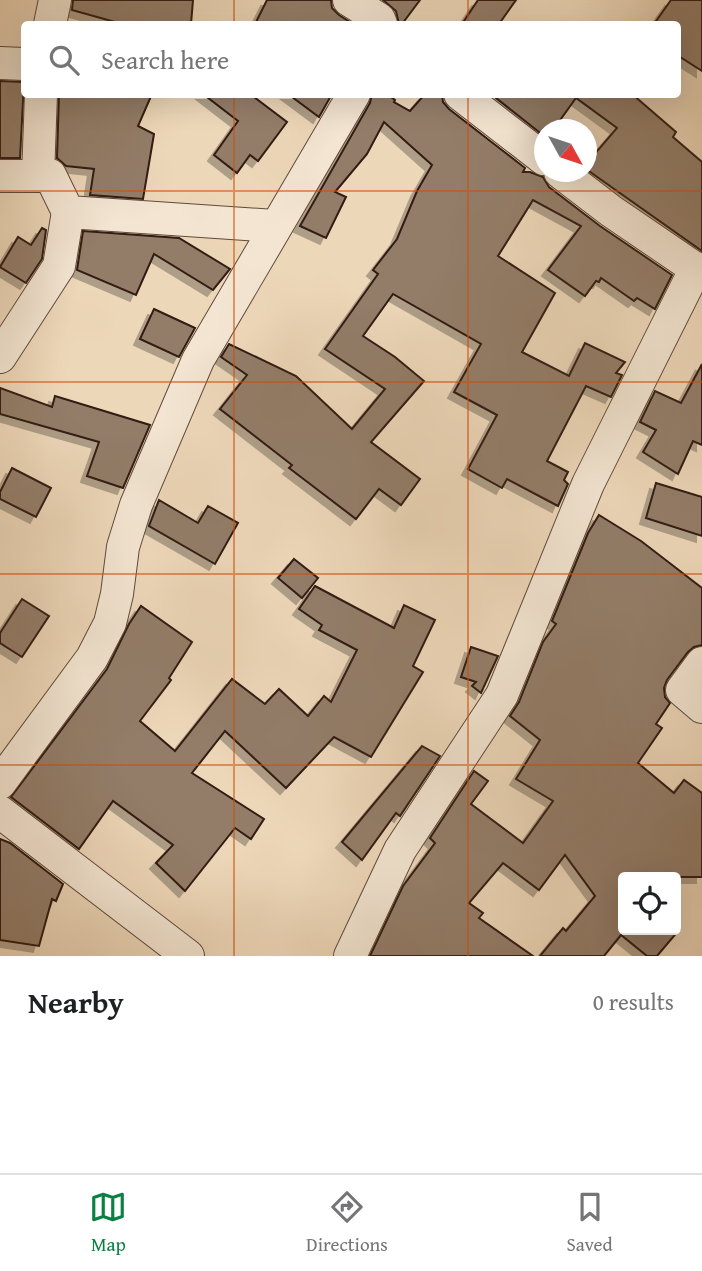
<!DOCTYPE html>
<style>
body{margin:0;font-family:"Gentium Book Plus",serif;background:#f2f2f2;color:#202124}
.controls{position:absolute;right:21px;bottom:21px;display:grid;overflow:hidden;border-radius:7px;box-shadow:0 7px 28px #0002}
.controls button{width:63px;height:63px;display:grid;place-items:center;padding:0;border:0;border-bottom:2px solid #e0e0e0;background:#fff;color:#202124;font:35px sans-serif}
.compass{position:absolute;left:534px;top:119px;width:63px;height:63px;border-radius:50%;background:#fff;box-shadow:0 7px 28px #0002;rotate:130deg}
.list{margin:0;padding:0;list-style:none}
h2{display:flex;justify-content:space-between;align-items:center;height:91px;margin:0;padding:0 28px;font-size:30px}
h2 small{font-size:23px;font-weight:400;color:#757577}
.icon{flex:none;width:38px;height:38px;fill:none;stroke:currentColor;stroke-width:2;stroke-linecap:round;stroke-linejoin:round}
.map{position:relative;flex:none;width:702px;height:956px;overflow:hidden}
.search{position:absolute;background:#fff;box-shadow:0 7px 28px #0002;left:21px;right:21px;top:21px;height:77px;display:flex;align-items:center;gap:18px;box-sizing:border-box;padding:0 24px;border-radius:7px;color:#757577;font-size:26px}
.sheet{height:217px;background:#fff}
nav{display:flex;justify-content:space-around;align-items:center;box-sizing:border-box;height:98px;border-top:2px solid #e0e0e0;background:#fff;font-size:19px;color:#757577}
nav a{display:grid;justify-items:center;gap:4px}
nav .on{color:#0b8043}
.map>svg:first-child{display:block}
.building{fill:#937d69;stroke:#311b12;stroke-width:2;filter:url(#shadow)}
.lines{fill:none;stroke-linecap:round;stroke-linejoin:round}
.minor-casing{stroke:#604a3c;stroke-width:34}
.minor{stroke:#f3e5d2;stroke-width:32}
.grid{fill:none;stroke:#cd500d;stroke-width:2;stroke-opacity:0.55}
</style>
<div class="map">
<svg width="702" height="956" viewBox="0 0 702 956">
<defs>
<filter id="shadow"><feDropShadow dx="-6" dy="6" stdDeviation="0" flood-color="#0004"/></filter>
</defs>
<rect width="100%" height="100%" fill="#edd7b9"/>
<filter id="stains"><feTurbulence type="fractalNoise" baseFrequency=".00286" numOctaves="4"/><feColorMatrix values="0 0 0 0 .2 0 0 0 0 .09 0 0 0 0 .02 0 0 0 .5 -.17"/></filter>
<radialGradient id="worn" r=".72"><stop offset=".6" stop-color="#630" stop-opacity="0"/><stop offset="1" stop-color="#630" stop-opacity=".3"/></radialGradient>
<g class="building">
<polygon points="73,0 193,0 191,24 122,24 72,10"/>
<polygon points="267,0 331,0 332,8 339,15 353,24 255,24"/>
<polygon points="383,0 420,0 402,24 399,24 396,11"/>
<polygon points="478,0 516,0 499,24 462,24"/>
<polygon points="671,0 702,0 702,71 677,55 677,24 654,24"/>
<polygon points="0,81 24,82 20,158 0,158"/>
<polygon points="59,94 152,94 138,126 154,134 143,199 90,195 94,169 66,166 57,158"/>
<polygon points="203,94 250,94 287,122 258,161 250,155 237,173 214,155 238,121"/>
<polygon points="288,94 332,94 319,117"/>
<polygon points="372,94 384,97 387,94 395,100 394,102 410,111 425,94 442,94 443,102 449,109 525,168 523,172 530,172 543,177 549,187 600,226 672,275 655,309 637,298 634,301 601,278 599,282 596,281 585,296 548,270 581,226 533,200 498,256 555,293 522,352 569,376 585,343 625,362 616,373 622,375 611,397 586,386 547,461 568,472 564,480 568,484 558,506 507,479 502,488 468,469 497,415 454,392 481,344 393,294 363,336 395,357 424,381 371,442 420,479 401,505 379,489 356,519 289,468 292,465 220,409 247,375 221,357 229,344 296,376 352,429 385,389 325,349 378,274 373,270 397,239 417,191 432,165 384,122 367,154 335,192 346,197 326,238 300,226 370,103"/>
<polygon points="491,94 632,94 676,132 673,137 702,162 702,251 586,169 586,164 617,128 576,98 553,130 544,130 544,136"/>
<polygon points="42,228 46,230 42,259 26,283 0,267 18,237 31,245"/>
<polygon points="83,231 179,238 230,269 213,290 154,254 136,295 77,270"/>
<polygon points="154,309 195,328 179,357 140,339"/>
<polygon points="702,364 702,445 693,441 678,474 643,452 656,430 640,422 655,391 681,403"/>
<polygon points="0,388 52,407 55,396 150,425 123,488 87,476 99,442 0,414"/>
<polygon points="12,468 51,488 36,517 0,499 0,492"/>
<polygon points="656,483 702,497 702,536 646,518"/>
<polygon points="159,500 198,523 208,506 238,523 215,564 149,526"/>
<polygon points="599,515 641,541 702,588 702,645 694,647 688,652 667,680 664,688 665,697 670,703 656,724 662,728 638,763 674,793 684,780 702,793 702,877 623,877 623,930 679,930 657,956 647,956 621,935 604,956 540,956 563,928 566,931 595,896 565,855 539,890 503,863 469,903 483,913 479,918 533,956 370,956 403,886 435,843 430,838 474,771 488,781 471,804 523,843 553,801 516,779 540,740 510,716 519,702 543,642 556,624 552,621 588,533"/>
<polygon points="294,559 318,578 302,598 278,578"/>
<polygon points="315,586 394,628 404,605 435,620 413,666 423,672 371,757 334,737 286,788 225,731 192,773 264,819 251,839 235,828 185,891 156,863 173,845 113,801 79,849 11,797 107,669 129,624 141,606 192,642 169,678 171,680 140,721 175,751 232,679 265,704 279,689 308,716 324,696 331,702 357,650 319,630 322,625 299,609"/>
<polygon points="22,599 49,616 22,657 0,643 0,633"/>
<polygon points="471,647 498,656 481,693 472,686 476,682 461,677"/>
<polygon points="422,746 440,756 400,816 396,813 362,860 342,842"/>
<polygon points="0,839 10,843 63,884 56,901 52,899 39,946 0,940"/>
</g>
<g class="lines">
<defs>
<g id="minor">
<polyline points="349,0 379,19 381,24"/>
<polyline points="50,24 55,0"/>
<polyline points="0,63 24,64"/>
<polyline points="41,94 38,176 50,175 68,212 275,226"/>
<polyline points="460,94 544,159"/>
<polyline points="560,172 611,211 702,273"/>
<polyline points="0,176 38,176"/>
<polyline points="0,357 59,266 68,212"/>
<polyline points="702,663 682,690 702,707"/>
<polyline points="0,783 92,658 110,623 117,594 123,547 136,505 198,360 354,94"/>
<polyline points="0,812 188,956"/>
<polyline points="350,956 400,850 502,695 588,484 696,268"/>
</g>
</defs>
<use href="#minor" class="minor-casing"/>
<use href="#minor" class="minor"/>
</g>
<path class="grid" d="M 234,0 L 234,24M 468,0 L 468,24M 234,94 L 234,956M 468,94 L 468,956M 0,191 L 702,191M 0,382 L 702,382M 0,574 L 702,574M 0,765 L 702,765"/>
<rect width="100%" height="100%" filter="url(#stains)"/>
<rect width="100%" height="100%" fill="url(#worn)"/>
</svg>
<div class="controls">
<button><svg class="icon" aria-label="locate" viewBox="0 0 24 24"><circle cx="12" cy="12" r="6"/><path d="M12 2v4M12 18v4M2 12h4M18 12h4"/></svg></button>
</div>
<svg class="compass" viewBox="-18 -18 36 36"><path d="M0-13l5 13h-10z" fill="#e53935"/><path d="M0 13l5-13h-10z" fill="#757577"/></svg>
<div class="search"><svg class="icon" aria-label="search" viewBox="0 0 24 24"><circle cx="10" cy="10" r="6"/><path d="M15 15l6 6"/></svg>Search here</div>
</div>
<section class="sheet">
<h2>Nearby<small>0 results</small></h2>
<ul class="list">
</ul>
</section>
<nav>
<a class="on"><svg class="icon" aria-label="map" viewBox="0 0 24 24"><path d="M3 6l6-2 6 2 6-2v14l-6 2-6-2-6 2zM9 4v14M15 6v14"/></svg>Map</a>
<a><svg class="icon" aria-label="directions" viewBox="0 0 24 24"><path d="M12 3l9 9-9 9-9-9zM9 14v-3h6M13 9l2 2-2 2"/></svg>Directions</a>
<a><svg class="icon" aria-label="saved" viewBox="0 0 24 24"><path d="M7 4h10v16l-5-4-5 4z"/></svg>Saved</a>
</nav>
